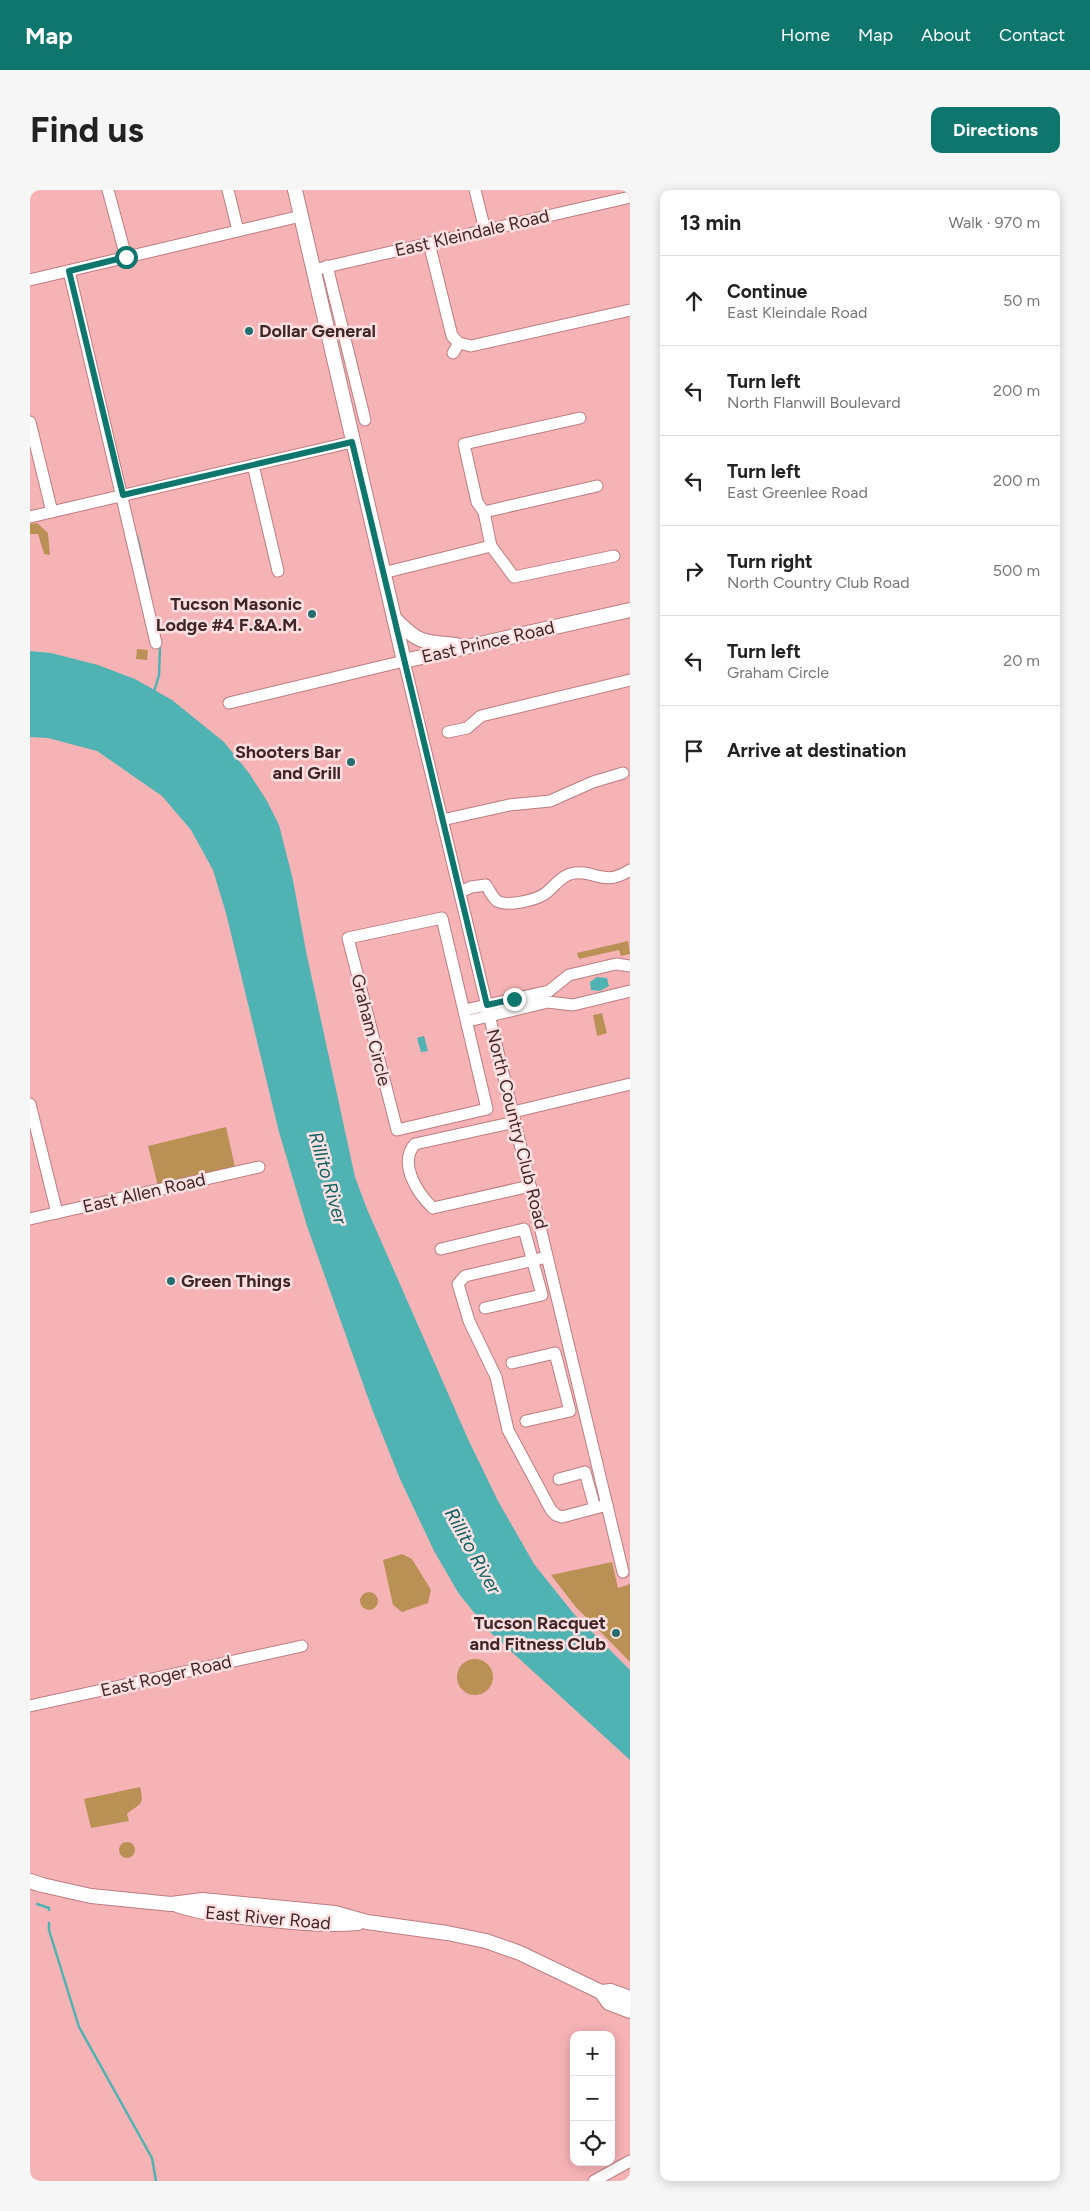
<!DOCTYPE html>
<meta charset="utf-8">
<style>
body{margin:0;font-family:Figtree,sans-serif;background:#f6f6f6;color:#222}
.controls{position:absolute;right:15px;bottom:15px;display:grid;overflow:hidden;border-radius:10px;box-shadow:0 2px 12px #0003}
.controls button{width:45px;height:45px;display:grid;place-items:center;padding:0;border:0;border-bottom:1px solid #e0e0e0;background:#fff;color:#222;font:25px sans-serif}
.stop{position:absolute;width:15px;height:15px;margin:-11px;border:4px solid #0f766e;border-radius:50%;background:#fff}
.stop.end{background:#0f766e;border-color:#fff;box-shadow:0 1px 5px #0008}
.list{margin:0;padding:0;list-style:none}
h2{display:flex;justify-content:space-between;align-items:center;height:65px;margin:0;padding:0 20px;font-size:21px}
h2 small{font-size:16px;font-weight:400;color:#767676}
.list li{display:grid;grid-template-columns:32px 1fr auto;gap:15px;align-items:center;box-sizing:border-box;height:90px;padding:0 20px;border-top:1px solid #e0e0e0}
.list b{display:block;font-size:19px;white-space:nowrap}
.list p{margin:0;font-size:16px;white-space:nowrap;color:#767676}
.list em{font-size:16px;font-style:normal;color:#767676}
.icon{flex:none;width:28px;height:28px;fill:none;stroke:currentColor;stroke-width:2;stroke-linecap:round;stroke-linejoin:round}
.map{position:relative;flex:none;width:600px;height:1991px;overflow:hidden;border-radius:10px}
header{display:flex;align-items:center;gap:30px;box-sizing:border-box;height:70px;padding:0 25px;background:#0f766e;color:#fff}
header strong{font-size:24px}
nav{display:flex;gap:28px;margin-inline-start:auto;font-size:18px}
.intro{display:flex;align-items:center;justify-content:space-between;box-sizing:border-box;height:120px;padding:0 30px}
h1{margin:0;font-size:35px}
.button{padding:12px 22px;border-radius:10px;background:#0f766e;color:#fff;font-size:18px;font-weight:700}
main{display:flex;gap:30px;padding:0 30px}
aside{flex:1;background:#fff;border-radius:10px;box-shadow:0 2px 12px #0003}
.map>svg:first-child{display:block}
.green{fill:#b99155}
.water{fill:#50b3b3}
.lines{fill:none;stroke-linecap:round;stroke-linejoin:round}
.stream{stroke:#50b3b3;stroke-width:2.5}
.minor-casing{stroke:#bc7d81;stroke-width:13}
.major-casing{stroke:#bc7d81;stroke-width:16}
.minor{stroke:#fff;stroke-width:11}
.major{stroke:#fff;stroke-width:14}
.route{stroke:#0f766e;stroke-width:6}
.poi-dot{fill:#236e6f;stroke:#fce0e1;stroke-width:2}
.labels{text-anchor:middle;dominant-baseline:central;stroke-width:5;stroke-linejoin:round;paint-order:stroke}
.street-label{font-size:18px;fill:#402628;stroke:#fce0e1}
.poi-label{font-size:18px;font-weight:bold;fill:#402628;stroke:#fce0e1;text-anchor:end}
.water-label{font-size:19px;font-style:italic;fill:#0c6262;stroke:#fce0e1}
</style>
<header>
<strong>Map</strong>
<nav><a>Home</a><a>Map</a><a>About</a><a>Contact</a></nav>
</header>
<div class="intro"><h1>Find us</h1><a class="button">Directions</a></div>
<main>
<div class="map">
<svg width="600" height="1991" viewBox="0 0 600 1991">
<rect width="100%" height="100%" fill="#f6b3b6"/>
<g class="green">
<polygon points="7,333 18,343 20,365 14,364 8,344 0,344 0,334"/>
<polygon points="107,459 118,460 117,470 106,469"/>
<polygon points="598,751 600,764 591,766 589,760 549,769 547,763"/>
<polygon points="572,823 577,843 567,846 563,825"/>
<polygon points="196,937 205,977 128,996 118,956"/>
<polygon points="372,1364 382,1369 401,1400 398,1413 372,1422 363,1415 353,1370"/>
<polygon points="582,1372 588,1398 600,1394 600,1472 545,1416 521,1385"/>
<circle cx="339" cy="1411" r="9"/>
<circle cx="445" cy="1487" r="18"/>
<path d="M 110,1597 C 115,1617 109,1613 97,1624 L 99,1631 L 61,1638 L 54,1609 Z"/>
<circle cx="97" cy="1660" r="8"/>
</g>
<g class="water">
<polygon points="0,461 21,463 68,475 105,489 142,510 194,552 219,583 237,611 249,635 263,690 276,761 325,987 337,1019 438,1249 468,1311 504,1374 544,1424 600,1480 600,1570 459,1441 429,1404 404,1361 370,1289 342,1219 277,1036 249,942 196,723 183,680 161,640 132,606 67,561 18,548 0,547"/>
<polygon points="567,787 577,788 579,796 570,801 561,800 560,792"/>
<polygon points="394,846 398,861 391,862 387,848"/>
</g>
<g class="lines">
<g class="stream">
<polyline points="107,346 119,399"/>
<polyline points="124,502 129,485 130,456"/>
<polyline points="7,1714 19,1718 19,1720"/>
<polyline points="19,1733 19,1740 49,1837 122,1968 126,1991"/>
</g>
<defs>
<g id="minor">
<polyline points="78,0 96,67"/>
<polyline points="198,0 208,41"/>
<polyline points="445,0 455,40"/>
<polyline points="399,53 422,146 429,153"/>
<polyline points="297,76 335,230"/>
<polyline points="283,80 600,7"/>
<polyline points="39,81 126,453"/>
<polyline points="0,90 271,26"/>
<polyline points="423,163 429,153 441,156 600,120"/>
<polyline points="0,232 22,322"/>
<polyline points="223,275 248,381"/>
<polyline points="454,322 567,296"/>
<polyline points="0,327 322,252"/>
<polyline points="461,356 454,322 447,312 434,254 550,228"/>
<polyline points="353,383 461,356 484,387 584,366"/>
<polyline points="199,513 374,471 593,1382"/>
<polyline points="418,542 437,538 451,526 600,490"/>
<polyline points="412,630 479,615 520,611 563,592 593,583"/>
<path d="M 430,702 L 441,697 L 456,695 C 459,700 463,708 467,711 C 478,717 507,710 516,703 C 525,696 530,687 540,684 C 564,678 573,698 600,680"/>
<polygon points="412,728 457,919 367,940 318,748"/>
<polyline points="435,820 519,801 539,785 586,774 600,776"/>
<polyline points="438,831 518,812 543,815 600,801"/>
<polyline points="0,914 27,1023"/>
<polyline points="483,922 600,894"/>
<path d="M 485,932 L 385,954 C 368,973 387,1003 403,1018 L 500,996"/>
<polyline points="0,1029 229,977"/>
<polyline points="411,1059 494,1039 512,1105 455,1118"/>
<polyline points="517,1067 435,1086 428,1094 439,1131 466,1187 478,1240 521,1320 526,1325 532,1327 577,1315"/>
<polyline points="482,1173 525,1163 540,1221 496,1231"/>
<polyline points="529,1289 555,1282 565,1318"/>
<polyline points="0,1516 272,1456"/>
<polyline points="564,1991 600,1971"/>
</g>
<g id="major">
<polyline points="265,0 374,471 600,420"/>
<path d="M 364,428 C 388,453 392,452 426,455"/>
<polyline points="0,1691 12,1695 61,1706 141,1714 173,1710 305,1723 337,1732 417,1743 456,1751 490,1763 571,1802 581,1801 600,1808"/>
<path d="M 147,1715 C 174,1724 202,1726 231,1729 C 264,1732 295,1736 328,1733"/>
<polyline points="571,1802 579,1813 600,1821"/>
</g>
</defs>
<use href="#minor" class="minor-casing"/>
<use href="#major" class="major-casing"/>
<use href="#minor" class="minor"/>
<use href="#major" class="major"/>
</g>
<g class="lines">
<polyline class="route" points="96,67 39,81 93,305 322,252 457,815 484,809"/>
</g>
<g class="poi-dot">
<circle cx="219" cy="141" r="5"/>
<circle cx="282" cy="424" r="5"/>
<circle cx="321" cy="572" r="5"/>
<circle cx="141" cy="1091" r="5"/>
<circle cx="586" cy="1443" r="5"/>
</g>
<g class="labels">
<g class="street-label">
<text transform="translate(442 43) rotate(-13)">East Kleindale Road</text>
<text transform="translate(458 452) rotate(-13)">East Prince Road</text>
<text transform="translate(341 840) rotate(76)">Graham Circle</text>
<text transform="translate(487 939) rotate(76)">North Country Club Road</text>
<text transform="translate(114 1003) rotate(-13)">East Allen Road</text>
<text transform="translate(136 1486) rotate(-13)">East Roger Road</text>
<text transform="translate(238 1728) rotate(5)">East River Road</text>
</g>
<g class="poi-label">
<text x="229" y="141" text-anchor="start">Dollar General</text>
<text x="272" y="414">Tucson Masonic<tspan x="272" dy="21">Lodge #4 F.&amp;A.M.</tspan></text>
<text x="311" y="562">Shooters Bar<tspan x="311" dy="21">and Grill</tspan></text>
<text x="151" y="1091" text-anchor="start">Green Things</text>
<text x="576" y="1433">Tucson Racquet<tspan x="576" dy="21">and Fitness Club</tspan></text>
</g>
<g class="water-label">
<text transform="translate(298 988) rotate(74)">Rillito River</text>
<text transform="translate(443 1361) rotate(61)">Rillito River</text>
</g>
</g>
</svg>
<div class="controls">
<button>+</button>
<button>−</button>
<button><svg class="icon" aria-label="locate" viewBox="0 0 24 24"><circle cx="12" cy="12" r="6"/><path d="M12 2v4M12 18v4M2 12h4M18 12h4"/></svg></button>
</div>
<div class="stop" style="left:96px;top:67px"></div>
<div class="stop end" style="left:484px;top:809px"></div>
</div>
<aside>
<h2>13 min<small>Walk · 970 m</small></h2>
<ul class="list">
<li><svg class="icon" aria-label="ahead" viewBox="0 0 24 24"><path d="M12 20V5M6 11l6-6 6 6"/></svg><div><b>Continue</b><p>East Kleindale Road</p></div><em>50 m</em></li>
<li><svg class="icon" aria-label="left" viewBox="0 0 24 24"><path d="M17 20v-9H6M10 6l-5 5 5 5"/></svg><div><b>Turn left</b><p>North Flanwill Boulevard</p></div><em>200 m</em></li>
<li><svg class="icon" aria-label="left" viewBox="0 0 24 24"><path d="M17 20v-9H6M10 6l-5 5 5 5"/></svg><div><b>Turn left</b><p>East Greenlee Road</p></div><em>200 m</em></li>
<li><svg class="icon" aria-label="right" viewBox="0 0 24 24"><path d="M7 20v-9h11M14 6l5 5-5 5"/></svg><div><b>Turn right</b><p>North Country Club Road</p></div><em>500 m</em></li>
<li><svg class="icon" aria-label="left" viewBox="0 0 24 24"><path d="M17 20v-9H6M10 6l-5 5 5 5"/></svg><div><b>Turn left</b><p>Graham Circle</p></div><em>20 m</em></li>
<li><svg class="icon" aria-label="arrive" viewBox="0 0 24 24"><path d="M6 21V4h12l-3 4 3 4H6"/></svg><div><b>Arrive at destination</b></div></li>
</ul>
</aside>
</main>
